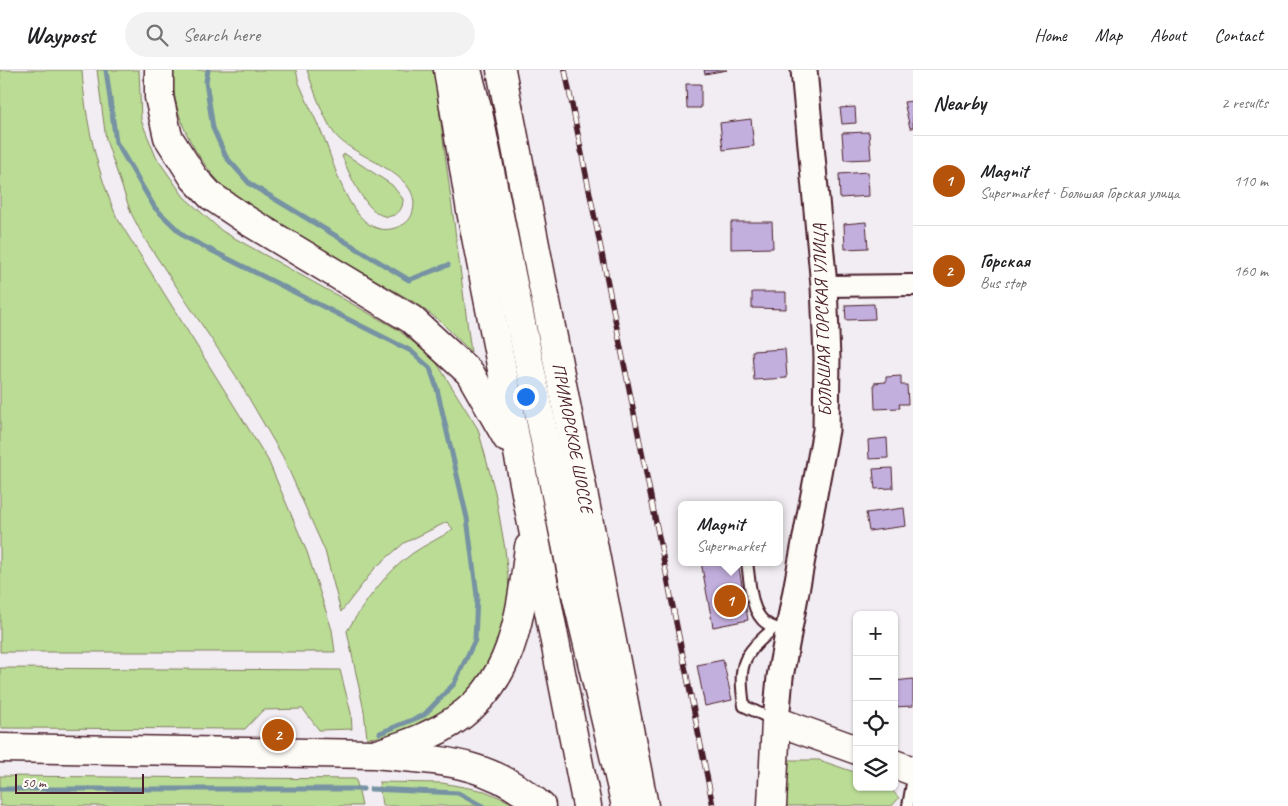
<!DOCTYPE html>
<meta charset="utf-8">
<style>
body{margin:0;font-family:Caveat,sans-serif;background:#f2f2f2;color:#202124}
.controls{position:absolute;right:15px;bottom:15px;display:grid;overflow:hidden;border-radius:8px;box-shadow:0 1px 4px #0004}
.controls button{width:45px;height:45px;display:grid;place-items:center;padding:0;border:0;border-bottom:1px solid #e0e0e0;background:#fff;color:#202124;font:25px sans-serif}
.scale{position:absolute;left:15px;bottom:12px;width:129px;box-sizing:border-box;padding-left:5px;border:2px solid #4a1f2b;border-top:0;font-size:14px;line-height:18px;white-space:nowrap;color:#4a1f2b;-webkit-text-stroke:4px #fdfcf7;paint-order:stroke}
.you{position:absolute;left:525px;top:326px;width:18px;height:18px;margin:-12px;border:4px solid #fff;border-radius:50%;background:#1a73e8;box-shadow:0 0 0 8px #1a73e833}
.badge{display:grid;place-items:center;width:32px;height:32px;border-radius:50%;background:#b45309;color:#fff;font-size:16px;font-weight:700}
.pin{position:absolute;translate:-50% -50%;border:2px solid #fff;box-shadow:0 1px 5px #0006}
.popup{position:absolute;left:678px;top:431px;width:105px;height:65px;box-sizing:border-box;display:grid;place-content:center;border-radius:8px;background:#fff;filter:drop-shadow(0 1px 4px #0005);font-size:16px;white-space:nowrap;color:#757577}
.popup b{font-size:19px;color:#202124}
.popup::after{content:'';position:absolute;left:50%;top:100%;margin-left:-10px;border:10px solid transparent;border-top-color:#fff}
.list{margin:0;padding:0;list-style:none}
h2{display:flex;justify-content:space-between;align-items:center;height:65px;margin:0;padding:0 20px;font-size:21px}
h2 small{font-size:16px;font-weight:400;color:#757577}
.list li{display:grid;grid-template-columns:32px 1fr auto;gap:15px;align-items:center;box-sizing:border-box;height:90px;padding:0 20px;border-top:1px solid #e0e0e0}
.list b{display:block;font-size:19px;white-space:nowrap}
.list p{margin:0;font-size:16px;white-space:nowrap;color:#757577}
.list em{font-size:16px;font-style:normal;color:#757577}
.icon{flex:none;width:28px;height:28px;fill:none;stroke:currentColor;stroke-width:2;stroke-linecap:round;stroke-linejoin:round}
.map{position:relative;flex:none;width:913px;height:736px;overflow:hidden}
header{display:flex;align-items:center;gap:30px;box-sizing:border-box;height:70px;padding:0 25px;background:#fff;border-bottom:1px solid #e0e0e0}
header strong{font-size:24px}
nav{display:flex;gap:28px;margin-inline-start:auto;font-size:18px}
.search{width:350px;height:45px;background:#f2f2f2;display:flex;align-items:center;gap:12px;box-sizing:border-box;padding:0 18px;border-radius:28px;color:#757577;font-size:19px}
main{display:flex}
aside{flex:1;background:#fff}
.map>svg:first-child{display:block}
.green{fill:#badc95;stroke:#827e60}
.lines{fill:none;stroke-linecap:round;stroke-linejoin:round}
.stream{stroke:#7692a3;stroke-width:5}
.building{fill:#c3afde;stroke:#4a1f2b}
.service-casing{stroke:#4a1f2b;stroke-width:14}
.minor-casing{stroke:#4a1f2b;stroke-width:24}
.tertiary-casing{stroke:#4a1f2b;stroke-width:29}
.secondary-casing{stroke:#4a1f2b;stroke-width:31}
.trunk-casing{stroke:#4a1f2b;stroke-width:31}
.service{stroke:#fdfcf7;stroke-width:10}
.minor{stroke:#fdfcf7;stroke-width:20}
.tertiary{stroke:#fdfcf7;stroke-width:25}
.secondary{stroke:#fdfcf7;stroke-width:28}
.trunk{stroke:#fdfcf7;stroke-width:28}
.rail-casing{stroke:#4a1f2b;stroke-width:5.5}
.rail{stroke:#fdfcf7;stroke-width:4;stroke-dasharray:11;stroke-linecap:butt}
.labels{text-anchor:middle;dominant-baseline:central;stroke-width:4;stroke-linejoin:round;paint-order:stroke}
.street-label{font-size:18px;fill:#4a1f2b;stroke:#fdfcf7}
</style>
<header>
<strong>Waypost</strong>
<div class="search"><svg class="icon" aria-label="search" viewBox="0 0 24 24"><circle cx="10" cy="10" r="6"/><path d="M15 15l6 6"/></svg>Search here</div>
<nav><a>Home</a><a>Map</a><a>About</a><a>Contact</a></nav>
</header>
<main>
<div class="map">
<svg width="913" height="736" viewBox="0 0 913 736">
<rect width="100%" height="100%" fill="#f1edf2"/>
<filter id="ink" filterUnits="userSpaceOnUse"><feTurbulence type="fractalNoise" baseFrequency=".02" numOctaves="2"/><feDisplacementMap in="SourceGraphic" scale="10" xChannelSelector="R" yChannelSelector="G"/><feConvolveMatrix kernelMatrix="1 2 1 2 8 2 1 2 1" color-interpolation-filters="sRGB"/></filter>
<g filter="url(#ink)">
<g class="green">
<path d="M 0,0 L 82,0 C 85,51 97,101 117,148 L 268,390 L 307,482 L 332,560 L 335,582 L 0,582 Z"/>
<path d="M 97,0 L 139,0 L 141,50 L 156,87 L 184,127 L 222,161 L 397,259 L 435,290 L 478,359 L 495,422 L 505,479 L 509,517 L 506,544 L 497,575 L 480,610 L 457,634 L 422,655 L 392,666 L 367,668 L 364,641 L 347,561 C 365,532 385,503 413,483 C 426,474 441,468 453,459 L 447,452 L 404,473 L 375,498 L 341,542 L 325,481 L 283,387 L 236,306 L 144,168 L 131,143 L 106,70 Z"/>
<path d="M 172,0 L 296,0 L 299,13 C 307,32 316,50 324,68 C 335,96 353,171 395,158 C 404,155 411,151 413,141 C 423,102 351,88 334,63 C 323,47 313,18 307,0 L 434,0 L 471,282 L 440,251 L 414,232 L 238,131 C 200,96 173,54 172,0 Z"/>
<path d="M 345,84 L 392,115 L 403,129 C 403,136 401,142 394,145 C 371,156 349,104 342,86 Z"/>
<polygon points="0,598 340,600 351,643 352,659 319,660 303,639 263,640 245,659 0,658"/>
<polygon points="786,690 819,690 857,703 857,717 889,717 899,728 892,736 786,736"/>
<polygon points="0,706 356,709 362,736 0,736"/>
<polygon points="379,712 442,713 485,721 519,736 382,736"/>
</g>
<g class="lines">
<g class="stream">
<polyline points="106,0 116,72 155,138 185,167 411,281 430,298 437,319 467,448 477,526 475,570 454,614 424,645 380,663"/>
<polyline points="208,0 206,12 213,58 226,87 250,114 409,210 448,195"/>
<polyline points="0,719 363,719"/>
<polyline points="371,719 458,723 482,736"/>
</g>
</g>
<g class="building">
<polygon points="704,0 727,0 705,4"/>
<polygon points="686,14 701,14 701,38 687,38"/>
<polygon points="913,31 913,58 910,58 904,32"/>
<polygon points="855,37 856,53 842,54 840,38"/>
<polygon points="751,49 754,76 723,80 720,53"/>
<polygon points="869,62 871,89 844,90 842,63"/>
<polygon points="868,102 869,126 840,128 839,104"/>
<polygon points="731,152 772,152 773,178 731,179"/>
<polygon points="866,152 868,178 845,179 844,154"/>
<polygon points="752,222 786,222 786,239 752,238"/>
<polygon points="874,234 875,249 846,250 845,235"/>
<polygon points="785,279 787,308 754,310 752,281"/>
<polygon points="901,306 901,315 907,315 908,334 899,334 900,338 875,339 874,313 886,312 886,307"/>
<polygon points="887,368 888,388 869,389 868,370"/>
<polygon points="892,398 893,418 875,419 873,399"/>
<polygon points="904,438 906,456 869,461 866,443"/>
<polygon points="701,492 738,492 748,550 713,557"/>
<polygon points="723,590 732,630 705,636 697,595"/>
<polygon points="913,609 913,636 894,637 894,611"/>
</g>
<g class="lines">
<defs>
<g id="service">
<path d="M 747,492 C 751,517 749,554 780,559"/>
<path d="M 774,558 C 742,586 738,593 744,636 L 776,651"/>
<polyline points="908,736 913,708"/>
</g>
<polyline id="minor" points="824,216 913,215"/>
<polyline id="tertiary" points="776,651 780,607 826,360 827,288 824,216 804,0"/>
<g id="secondary">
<polyline points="894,694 913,701"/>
<polyline points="772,736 776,651 857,680"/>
</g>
<g id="trunk">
<polyline points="159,0 159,27 168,67 194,108 211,126 248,151 411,249 470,303 507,368"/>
<polyline points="448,0 471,141 587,736"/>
<polyline points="467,0 478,42 577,528 626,736"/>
<polyline points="501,0 644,736"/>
<path d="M 0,678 L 375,684 C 441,691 488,690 541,736"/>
<path d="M 383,682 C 397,677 412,673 426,666 C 511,629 519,559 529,477"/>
</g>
</defs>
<use href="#service" class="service-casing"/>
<use href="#minor" class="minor-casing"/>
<use href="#tertiary" class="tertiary-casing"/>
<use href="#secondary" class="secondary-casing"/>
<use href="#trunk" class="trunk-casing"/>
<use href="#service" class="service"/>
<use href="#minor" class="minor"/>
<use href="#tertiary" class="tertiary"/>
<use href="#secondary" class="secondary"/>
<use href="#trunk" class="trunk"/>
<defs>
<polyline id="rail" points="565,0 713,736"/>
</defs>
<use href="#rail" class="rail-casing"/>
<use href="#rail" class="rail"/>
</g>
</g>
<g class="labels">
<g class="street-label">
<text transform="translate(822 250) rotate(-92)">БОЛЬШАЯ ГОРСКАЯ УЛИЦА</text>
<text transform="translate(573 368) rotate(79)">ПРИМОРСКОЕ ШОССЕ</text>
</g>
</g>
</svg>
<div class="controls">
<button>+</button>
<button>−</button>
<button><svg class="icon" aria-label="locate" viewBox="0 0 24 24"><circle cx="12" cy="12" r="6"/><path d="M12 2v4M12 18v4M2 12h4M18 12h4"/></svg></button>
<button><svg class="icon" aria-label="layers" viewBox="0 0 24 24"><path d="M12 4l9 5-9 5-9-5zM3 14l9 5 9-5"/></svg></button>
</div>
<div class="scale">50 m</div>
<div class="you"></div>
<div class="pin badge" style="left:730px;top:531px">1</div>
<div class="popup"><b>Magnit</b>Supermarket</div>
<div class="pin badge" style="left:278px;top:665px">2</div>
</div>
<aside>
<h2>Nearby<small>2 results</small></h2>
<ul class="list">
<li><span class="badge">1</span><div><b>Magnit</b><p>Supermarket · Большая Горская улица</p></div><em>110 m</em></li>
<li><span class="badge">2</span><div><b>Горская</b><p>Bus stop</p></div><em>160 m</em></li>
</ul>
</aside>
</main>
